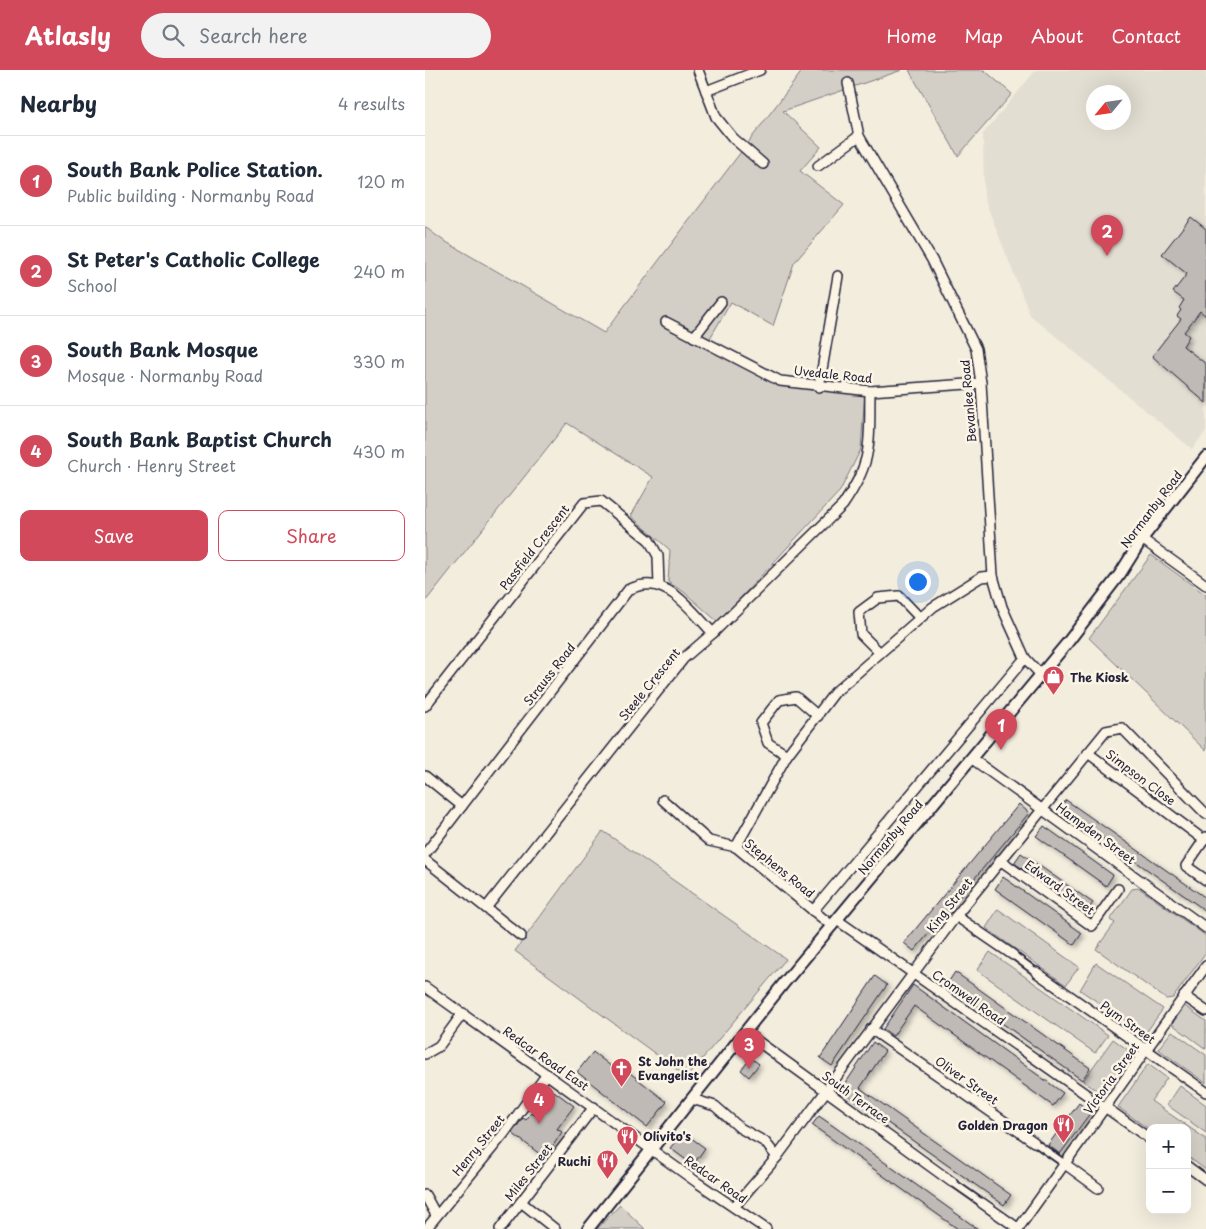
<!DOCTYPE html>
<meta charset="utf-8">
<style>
body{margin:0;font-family:"Playpen Sans",sans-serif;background:#f2f2f3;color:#1f2937}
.controls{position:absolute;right:15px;bottom:15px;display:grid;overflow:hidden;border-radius:10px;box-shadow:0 5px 20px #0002}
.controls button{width:45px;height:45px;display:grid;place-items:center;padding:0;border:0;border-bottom:1px solid #e0e1e3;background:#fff;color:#1f2937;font:25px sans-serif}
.compass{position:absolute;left:661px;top:15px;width:45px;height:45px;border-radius:50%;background:#fff;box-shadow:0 5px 20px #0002;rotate:241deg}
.you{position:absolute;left:492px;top:511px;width:18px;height:18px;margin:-12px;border:4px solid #fff;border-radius:50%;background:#1a73e8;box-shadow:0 0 0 8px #1a73e833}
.badge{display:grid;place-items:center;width:32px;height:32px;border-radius:50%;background:#d1495b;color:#fff;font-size:16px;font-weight:700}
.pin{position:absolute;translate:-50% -41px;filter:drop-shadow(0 1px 2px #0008)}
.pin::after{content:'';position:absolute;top:26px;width:18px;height:15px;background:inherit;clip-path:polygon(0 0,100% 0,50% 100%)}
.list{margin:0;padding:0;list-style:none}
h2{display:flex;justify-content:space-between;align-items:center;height:65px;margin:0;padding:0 20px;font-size:21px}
h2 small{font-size:16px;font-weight:400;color:#747a83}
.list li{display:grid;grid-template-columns:32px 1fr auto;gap:15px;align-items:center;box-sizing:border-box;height:90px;padding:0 20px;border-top:1px solid #e0e1e3}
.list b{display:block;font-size:19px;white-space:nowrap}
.list p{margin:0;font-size:16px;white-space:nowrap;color:#747a83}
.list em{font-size:16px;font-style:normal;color:#747a83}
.actions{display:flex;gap:10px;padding:15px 20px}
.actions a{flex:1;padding:11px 0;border:1px solid #d1495b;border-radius:10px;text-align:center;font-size:18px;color:#d1495b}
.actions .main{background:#d1495b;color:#fff}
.icon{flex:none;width:28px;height:28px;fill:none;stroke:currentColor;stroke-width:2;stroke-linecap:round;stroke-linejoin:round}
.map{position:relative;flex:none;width:781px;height:1159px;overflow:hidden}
header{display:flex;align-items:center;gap:30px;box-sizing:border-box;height:70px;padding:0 25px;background:#d1495b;color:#fff}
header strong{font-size:24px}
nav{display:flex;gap:28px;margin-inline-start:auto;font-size:18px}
.search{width:350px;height:45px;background:#f2f2f3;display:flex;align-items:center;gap:12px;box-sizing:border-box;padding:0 18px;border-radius:28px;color:#747a83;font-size:19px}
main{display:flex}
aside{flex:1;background:#fff}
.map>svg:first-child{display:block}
.built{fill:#e3ded2;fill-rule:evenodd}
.green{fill:#d4cfc6;stroke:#7b7880}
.building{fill:#bfbab6;stroke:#22223b;filter:url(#shadow)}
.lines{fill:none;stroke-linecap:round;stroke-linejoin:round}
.pedestrian-casing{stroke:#22223b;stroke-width:10}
.minor-casing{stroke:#22223b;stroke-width:12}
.tertiary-casing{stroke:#22223b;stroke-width:14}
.pedestrian{stroke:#fcf5e5;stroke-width:6}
.minor{stroke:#fcf5e5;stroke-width:9}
.tertiary{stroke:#fcf5e5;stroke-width:10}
.labels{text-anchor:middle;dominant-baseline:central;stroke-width:5;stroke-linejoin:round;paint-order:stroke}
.street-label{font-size:12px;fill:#22223b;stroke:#fcf5e5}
.poi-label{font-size:12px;font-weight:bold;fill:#22223b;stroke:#fcf5e5;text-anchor:start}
</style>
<header>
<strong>Atlasly</strong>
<div class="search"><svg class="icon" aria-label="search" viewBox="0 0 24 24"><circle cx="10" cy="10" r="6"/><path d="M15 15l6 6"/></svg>Search here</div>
<nav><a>Home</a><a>Map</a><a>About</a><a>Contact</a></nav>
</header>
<main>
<aside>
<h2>Nearby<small>4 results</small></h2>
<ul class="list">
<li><span class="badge">1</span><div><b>South Bank Police Station.</b><p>Public building · Normanby Road</p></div><em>120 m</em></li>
<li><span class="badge">2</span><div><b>St Peter's Catholic College</b><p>School</p></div><em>240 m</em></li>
<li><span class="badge">3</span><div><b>South Bank Mosque</b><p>Mosque · Normanby Road</p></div><em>330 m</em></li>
<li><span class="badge">4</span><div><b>South Bank Baptist Church</b><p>Church · Henry Street</p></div><em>430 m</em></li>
</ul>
<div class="actions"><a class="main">Save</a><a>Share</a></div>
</aside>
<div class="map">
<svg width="781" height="1159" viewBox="0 0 781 1159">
<defs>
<filter id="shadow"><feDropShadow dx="3" dy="3" stdDeviation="2.5" flood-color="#0004"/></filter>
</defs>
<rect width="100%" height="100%" fill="#f3edde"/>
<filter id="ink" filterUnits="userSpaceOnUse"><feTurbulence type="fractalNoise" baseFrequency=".02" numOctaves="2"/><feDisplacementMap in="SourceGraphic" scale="10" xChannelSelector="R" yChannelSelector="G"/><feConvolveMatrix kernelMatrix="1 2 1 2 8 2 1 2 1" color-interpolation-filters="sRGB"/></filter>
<g filter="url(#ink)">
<path class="built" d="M 611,0 L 781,0 L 781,361 L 767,379 L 605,245 L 559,128 L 558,64 ZM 668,22 L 698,22 L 698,52 L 668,52 Z"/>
<g class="green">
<polygon points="378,0 477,0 358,41 396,77 375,101 419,135 369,193 348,256 306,232 281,275 358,315 398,321 440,322 436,379 415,421 293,552 259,522 243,512 245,480 206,446 228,407 142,353 0,532 0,157 16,169 179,263"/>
<polygon points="484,0 559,0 587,24 533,86"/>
<polygon points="726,485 781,525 781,681 664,568"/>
<polygon points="178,761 361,889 262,1007 90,881"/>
<polygon points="714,818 781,866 781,882 748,928 741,929 671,879 690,853 685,850 707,819"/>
<polygon points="573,839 654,897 641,915 561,858"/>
<polygon points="565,882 683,965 670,983 552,900"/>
<polygon points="671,893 738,939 720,964 655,920"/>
<polygon points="760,936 781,951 781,979 747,954"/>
<polygon points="747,961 781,985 781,1013 733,979"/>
<polygon points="688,969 707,983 678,1025 658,1011"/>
<polygon points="723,994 742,1008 726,1031 781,1069 781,1100 762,1086 762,1058 725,1058 725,1060 693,1037"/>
<polygon points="755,1016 781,1035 781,1063 742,1035"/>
<polygon points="195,1135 220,1159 172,1159"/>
</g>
<g class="building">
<polygon points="766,147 781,159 781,246 775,241 759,262 764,266 758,276 781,294 781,333 727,286 756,249 752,246 756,240 754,238 759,230 748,222 762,204 737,184"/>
<polygon points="641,730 781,828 781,841 635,738"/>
<polygon points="594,734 604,743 489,881 479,873"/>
<polygon points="619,756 688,805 681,816 611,766"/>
<polygon points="596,783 668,833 660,843 589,793"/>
<polygon points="578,807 657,863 649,875 570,819"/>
<polygon points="530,902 665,998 657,1010 522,914"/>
<polygon points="450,906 462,915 407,996 395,988"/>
<polygon points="488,915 638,1023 628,1036 489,936 468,966 458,959"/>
<polygon points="448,972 460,981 435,1018 586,1125 579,1135 416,1020"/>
<polygon points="168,982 192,1001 196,996 242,1032 222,1057 152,1002"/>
<polygon points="326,988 334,994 324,1007 316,1000"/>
<polygon points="129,1021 149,1036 132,1059 137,1062 120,1088 87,1063 98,1048 101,1050 106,1043 111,1046"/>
<polygon points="654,1033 666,1042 635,1084 623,1075"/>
<polygon points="394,1046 438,1077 553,1159 533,1159 387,1055"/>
<polygon points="258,1062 280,1078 268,1095 245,1078"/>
</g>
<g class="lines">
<defs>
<g id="pedestrian">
<polyline points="588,885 611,902"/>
<polyline points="662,1025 680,1037"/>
<polyline points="609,1072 640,1094"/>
<polyline points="527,1112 557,1133"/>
</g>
<g id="minor">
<polyline points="273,0 291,47 308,68 338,94"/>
<polyline points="423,13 434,66 507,190 551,279 556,313 568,506 577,537 600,588 616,605"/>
<polyline points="281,21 335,0"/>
<polyline points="393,96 434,66"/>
<polyline points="241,252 355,311 445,321 556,313"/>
<polyline points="269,267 296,232"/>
<polyline points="394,317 413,206"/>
<polyline points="717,469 781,515"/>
<polyline points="454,582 436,564 434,542 453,528 474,526 495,548"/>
<polyline points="0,636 159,433 176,431 224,470 233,486 234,516"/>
<polyline points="663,683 779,770"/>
<polyline points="362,685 343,673 336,653 354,630 371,627 393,646"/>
<polyline points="546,688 781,858"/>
<polyline points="0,706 37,736"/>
<polyline points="238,730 284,771 311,777 407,856"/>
<polyline points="781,767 761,796 781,810"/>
<polyline points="311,777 362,685 410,622 508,537 556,507 568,506"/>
<path d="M 0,784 L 204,519 C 209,518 214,515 219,515 C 247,511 271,546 288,563"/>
<path d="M 0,790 L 61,838 L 259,588 L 288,563 L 418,435 C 449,390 444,372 445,321"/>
<polyline points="575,790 667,856 693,819"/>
<polyline points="61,838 96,866"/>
<polyline points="388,841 600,588"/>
<polyline points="531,846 588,885"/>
<polyline points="412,850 662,1025"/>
<polyline points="611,902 781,1022"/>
<polyline points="0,917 273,1113 341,1159"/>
<polyline points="759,926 781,941"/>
<polyline points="446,959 609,1072"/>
<polyline points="320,962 527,1112"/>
<polyline points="0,984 14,976 38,943"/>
<polyline points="267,1029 290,1036 315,1058 340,1072 352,1087"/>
<polyline points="680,1037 725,1069"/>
<polyline points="640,1094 673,1118"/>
<polyline points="762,1096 781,1110"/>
<polyline points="0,1125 11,1145"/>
<polyline points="96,1132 130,1159"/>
<polyline points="557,1133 594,1159"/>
<polyline points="309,1137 352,1087 531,846 681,661 697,658 781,744"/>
<polyline points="1,1159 78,1065 122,1004"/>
<polyline points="75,1159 169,1037"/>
<polyline points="593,1159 781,896"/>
</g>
<polyline id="tertiary" points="163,1159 359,913 643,572 695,504 717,469 781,387"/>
</defs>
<use href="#pedestrian" class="pedestrian-casing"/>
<use href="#minor" class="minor-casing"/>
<use href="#tertiary" class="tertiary-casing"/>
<use href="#pedestrian" class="pedestrian"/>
<use href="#minor" class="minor"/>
<use href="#tertiary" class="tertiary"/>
</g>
</g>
<defs>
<symbol id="shop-pin" viewBox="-11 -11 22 30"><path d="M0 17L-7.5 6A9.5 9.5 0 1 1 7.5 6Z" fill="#d1495b" stroke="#fcf5e5"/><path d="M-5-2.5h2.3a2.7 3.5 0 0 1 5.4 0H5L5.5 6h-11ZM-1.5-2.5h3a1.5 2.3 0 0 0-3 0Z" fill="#fff"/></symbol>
<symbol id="church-pin" viewBox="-11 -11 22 30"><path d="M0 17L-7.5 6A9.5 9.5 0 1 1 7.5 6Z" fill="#d1495b" stroke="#fcf5e5"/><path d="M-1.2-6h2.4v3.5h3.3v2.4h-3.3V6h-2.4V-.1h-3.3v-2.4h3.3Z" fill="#fff"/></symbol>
<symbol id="restaurant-pin" viewBox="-11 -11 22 30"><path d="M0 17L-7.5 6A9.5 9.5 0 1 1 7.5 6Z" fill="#d1495b" stroke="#fcf5e5"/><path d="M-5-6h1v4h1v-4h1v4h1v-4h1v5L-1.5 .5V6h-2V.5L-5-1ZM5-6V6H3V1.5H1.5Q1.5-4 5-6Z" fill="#fff"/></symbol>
</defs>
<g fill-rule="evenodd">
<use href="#shop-pin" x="616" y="594" width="25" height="34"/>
<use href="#church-pin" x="184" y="986" width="25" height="34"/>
<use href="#restaurant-pin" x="626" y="1042" width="25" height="34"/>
<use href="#restaurant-pin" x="190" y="1054" width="25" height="34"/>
<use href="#restaurant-pin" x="170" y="1078" width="25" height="34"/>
</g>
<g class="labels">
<g class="street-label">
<text transform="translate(408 304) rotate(6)">Uvedale Road</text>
<text transform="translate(543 331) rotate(-95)">Bevanlee Road</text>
<text transform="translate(726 439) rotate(-53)">Normanby Road</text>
<text transform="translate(109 477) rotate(-52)">Passfield Crescent</text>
<text transform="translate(124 604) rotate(-52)">Strauss Road</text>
<text transform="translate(224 614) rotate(-51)">Steele Crescent</text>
<text transform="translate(716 707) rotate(37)">Simpson Close</text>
<text transform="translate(671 763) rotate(36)">Hampden Street</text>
<text transform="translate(465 767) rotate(-50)">Normanby Road</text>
<text transform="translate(355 798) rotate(39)">Stephens Road</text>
<text transform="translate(635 817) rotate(36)">Edward Street</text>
<text transform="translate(524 835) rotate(-52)">King Street</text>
<text transform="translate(544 927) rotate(35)">Cromwell Road</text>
<text transform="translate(703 952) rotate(35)">Pym Street</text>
<text transform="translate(121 988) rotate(35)">Redcar Road East</text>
<text transform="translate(686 1008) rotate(-54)">Victoria Street</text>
<text transform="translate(542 1010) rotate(35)">Oliver Street</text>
<text transform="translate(431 1027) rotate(36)">South Terrace</text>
<text transform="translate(53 1075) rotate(-51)">Henry Street</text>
<text transform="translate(103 1102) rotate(-52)">Miles Street</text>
<text transform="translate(291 1109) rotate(35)">Redcar Road</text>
</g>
<g class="poi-label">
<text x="645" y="607">The Kiosk</text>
<text x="213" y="991">St John the<tspan x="213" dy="14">Evangelist</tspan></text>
<text x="623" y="1055" text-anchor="end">Golden Dragon</text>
<text x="218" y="1066">Olivito's</text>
<text x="166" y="1091" text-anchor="end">Ruchi</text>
</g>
</g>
</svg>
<div class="controls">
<button>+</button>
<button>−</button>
</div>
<svg class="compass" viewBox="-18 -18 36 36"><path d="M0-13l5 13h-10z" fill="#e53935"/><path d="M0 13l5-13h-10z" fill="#747a83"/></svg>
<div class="you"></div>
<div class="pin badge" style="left:576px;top:680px">1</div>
<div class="pin badge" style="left:682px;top:186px">2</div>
<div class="pin badge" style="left:324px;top:999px">3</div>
<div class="pin badge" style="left:114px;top:1054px">4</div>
</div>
</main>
